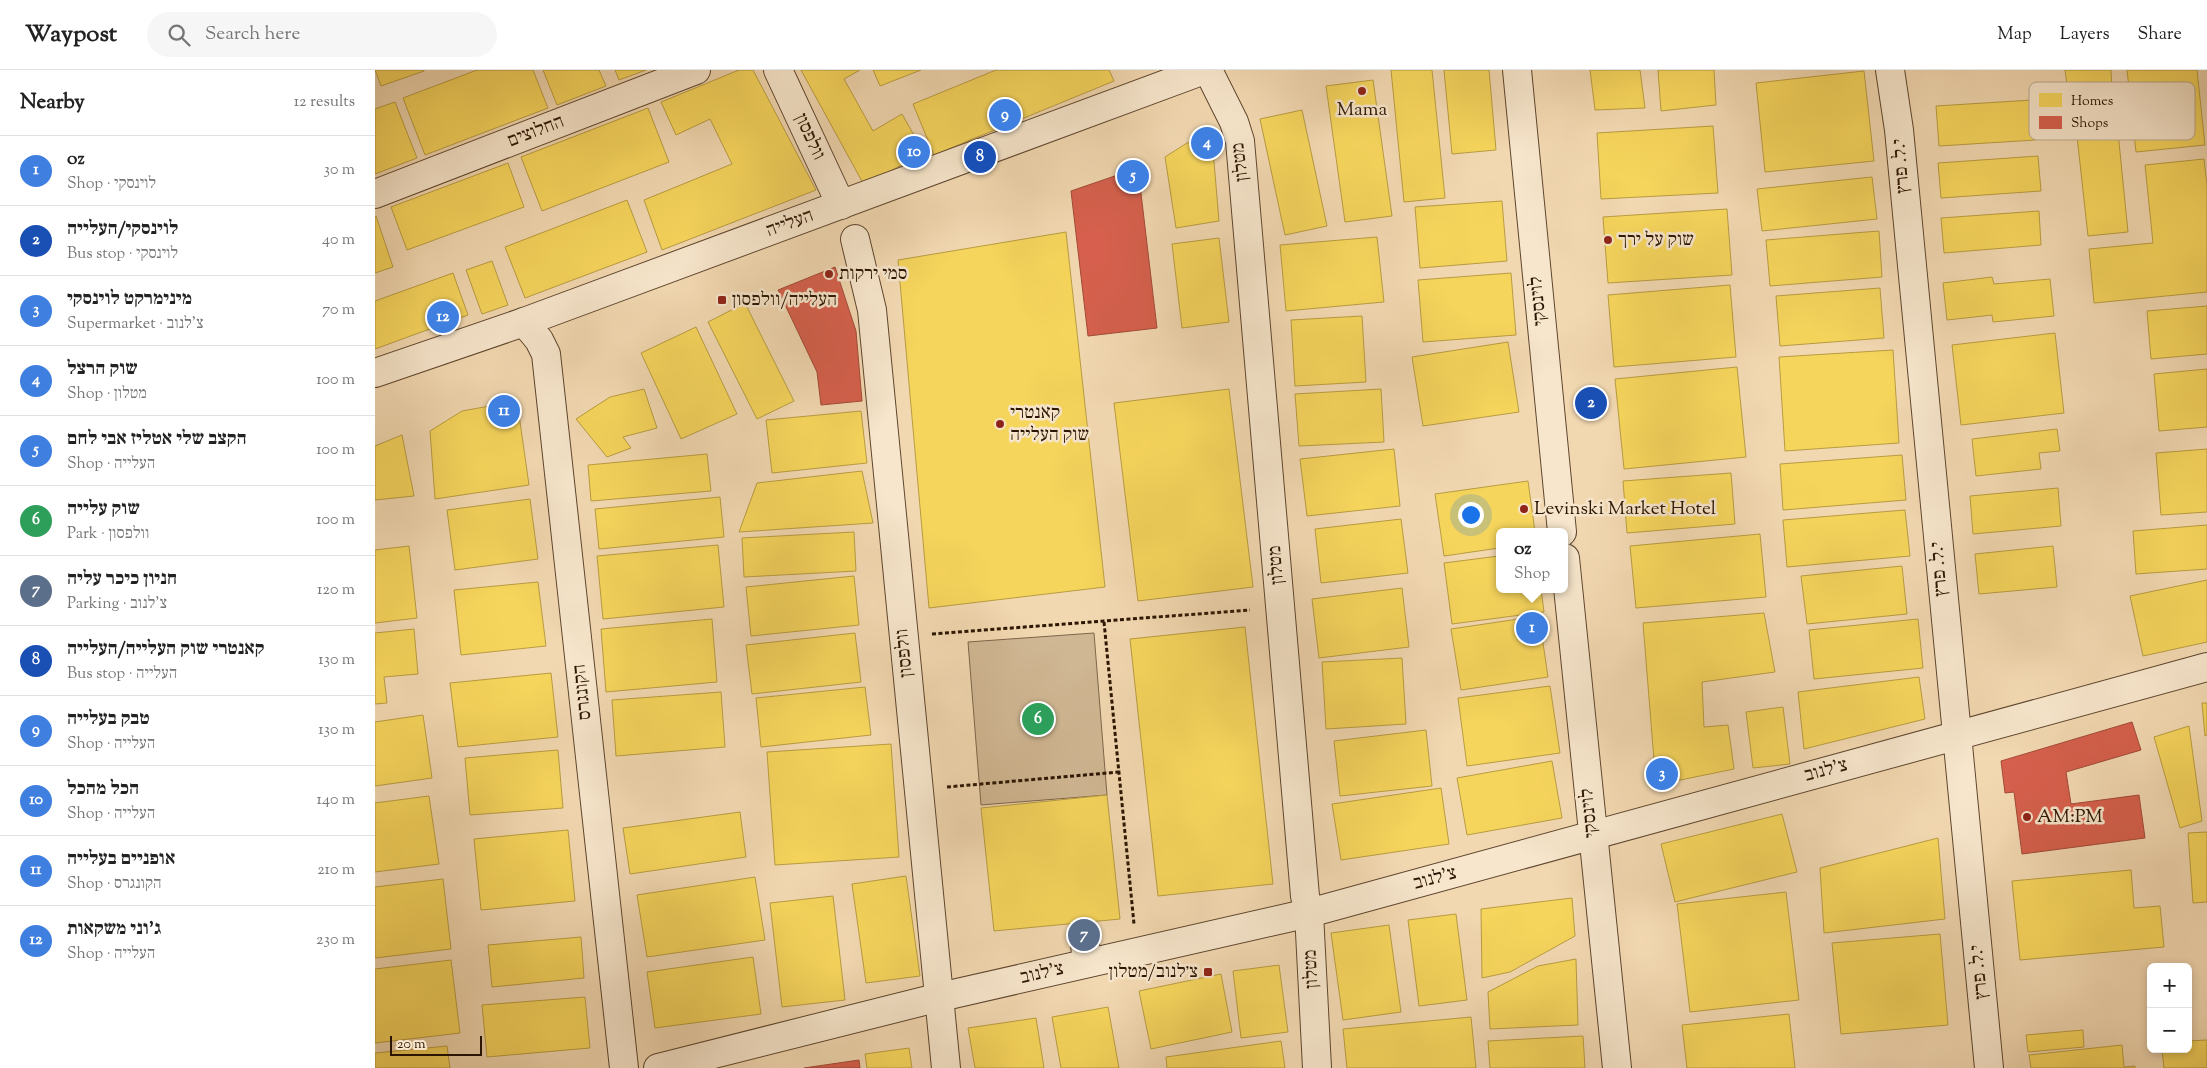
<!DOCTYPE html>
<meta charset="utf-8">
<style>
body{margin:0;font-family:"Sorts Mill Goudy","Frank Ruhl Libre",serif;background:#f6f6f6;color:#222}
.controls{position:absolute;right:15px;bottom:15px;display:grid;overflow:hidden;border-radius:8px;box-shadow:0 2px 8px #0003}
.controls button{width:45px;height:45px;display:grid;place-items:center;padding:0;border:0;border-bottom:1px solid #e0e0e0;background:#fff;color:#222;font:25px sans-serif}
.scale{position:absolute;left:15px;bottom:12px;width:92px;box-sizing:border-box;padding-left:5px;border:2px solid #2c1603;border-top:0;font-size:14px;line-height:18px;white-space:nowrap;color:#2c1603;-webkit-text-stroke:4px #f7e6cc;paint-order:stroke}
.you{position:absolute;left:1095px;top:444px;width:18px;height:18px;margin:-12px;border:4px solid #fff;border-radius:50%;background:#1a73e8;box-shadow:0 0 0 8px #1a73e833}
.badge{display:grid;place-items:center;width:32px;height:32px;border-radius:50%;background:#1a73e8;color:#fff;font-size:16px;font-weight:700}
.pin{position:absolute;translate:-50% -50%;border:2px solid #fff;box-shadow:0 1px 5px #0006}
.popup{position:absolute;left:1121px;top:458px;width:72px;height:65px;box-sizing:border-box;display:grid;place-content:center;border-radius:8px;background:#fff;filter:drop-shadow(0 1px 4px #0005);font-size:16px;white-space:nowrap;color:#767676}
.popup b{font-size:19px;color:#222}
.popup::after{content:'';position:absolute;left:50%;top:100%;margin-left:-10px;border:10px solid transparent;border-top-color:#fff}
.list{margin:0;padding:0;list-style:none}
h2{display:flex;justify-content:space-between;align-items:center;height:65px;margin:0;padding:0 20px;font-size:21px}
h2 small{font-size:16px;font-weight:400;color:#767676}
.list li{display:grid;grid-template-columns:32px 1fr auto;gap:15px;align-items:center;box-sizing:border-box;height:70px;padding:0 20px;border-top:1px solid #e0e0e0}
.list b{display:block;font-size:19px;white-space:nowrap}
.list p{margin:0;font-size:16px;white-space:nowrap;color:#767676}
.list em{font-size:16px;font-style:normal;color:#767676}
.icon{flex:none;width:28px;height:28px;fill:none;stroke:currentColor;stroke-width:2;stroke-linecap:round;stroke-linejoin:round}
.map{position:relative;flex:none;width:1832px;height:998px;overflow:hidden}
header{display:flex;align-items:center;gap:30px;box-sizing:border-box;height:70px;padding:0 25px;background:#fff;border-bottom:1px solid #e0e0e0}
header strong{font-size:24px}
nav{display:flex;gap:28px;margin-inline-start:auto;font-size:18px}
.search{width:350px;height:45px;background:#f6f6f6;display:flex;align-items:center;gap:12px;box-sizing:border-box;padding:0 18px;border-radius:28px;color:#767676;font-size:19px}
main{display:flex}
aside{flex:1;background:#fff}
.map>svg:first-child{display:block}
.green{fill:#d0b793;stroke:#7e664b}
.homes{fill:#f6d55c;stroke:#b99c41}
.shops{fill:#d6604d;stroke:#a34a37}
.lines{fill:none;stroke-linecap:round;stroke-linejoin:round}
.minor-casing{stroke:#5e462e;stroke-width:30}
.path{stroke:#2c1603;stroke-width:3;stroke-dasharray:4 2.5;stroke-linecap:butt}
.minor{stroke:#f7e6cc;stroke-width:28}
.poi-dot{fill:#8f2418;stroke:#f7e6cc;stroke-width:2}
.labels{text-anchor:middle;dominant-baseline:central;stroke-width:5;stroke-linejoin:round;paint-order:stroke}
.poi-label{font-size:19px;fill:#2c1603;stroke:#f7e6cc;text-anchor:start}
.street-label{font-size:19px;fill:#2c1603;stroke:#f7e6cc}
.key{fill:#f7e6cc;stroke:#baa890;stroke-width:1}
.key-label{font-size:14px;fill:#2c1603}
</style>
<header>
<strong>Waypost</strong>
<div class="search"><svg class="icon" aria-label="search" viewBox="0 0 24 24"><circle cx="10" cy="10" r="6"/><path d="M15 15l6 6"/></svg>Search here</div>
<nav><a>Map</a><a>Layers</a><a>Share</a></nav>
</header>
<main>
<aside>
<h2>Nearby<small>12 results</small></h2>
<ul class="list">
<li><span class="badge" style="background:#3f7fe0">1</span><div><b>oz</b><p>Shop · לוינסקי</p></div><em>30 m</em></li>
<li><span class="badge" style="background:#1a4fb4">2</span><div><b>לוינסקי/העלייה</b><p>Bus stop · לוינסקי</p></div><em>40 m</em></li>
<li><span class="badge" style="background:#3f7fe0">3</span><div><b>מינימרקט לוינסקי</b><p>Supermarket · צ'לנוב</p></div><em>70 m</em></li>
<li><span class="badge" style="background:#3f7fe0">4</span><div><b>שוק הרצל</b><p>Shop · מטלון</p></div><em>100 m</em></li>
<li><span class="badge" style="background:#3f7fe0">5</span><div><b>הקצב שלי אטליז אבי לחם</b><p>Shop · העלייה</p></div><em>100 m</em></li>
<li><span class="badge" style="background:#2e9e5b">6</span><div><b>שוק עלייה</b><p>Park · וולפסון</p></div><em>100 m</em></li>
<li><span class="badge" style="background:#5c6f8a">7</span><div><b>חניון כיכר עליה</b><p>Parking · צ'לנוב</p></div><em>120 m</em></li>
<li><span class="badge" style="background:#1a4fb4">8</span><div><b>קאנטרי שוק העלייה/העלייה</b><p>Bus stop · העלייה</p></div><em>130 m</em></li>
<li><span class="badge" style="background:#3f7fe0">9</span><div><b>טבק בעלייה</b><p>Shop · העלייה</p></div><em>130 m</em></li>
<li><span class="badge" style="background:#3f7fe0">10</span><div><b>הכל מהכל</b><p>Shop · העלייה</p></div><em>140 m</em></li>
<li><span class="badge" style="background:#3f7fe0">11</span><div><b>אופניים בעלייה</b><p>Shop · הקונגרס</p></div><em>210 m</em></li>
<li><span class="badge" style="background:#3f7fe0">12</span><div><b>ג'וני משקאות</b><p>Shop · העלייה</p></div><em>230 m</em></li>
</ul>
</aside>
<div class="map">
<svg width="1832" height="998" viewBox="0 0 1832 998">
<rect width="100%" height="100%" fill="#f2d8b1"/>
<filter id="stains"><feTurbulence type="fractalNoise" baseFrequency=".004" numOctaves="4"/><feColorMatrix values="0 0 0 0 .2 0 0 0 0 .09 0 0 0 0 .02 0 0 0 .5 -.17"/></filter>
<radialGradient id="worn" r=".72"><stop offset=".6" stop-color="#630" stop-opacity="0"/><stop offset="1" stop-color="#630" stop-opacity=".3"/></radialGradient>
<polygon class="green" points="719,563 732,725 606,735 593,572"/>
<g class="homes">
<polygon points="0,0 49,0 49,1 6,16"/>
<polygon points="102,0 158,0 173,38 50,85 28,28"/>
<polygon points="168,0 224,0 231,16 182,35"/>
<polygon points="240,0 271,0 244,10"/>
<polygon points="364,0 378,0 441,120 287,180 269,130 357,94 335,49 301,65 286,32"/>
<polygon points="426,0 485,0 469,9 498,61 527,44 549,83 489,115"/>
<polygon points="498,0 546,0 505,16"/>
<polygon points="621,0 734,0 739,11 559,85 538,34"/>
<polygon points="1016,0 1057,0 1070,128 1029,132"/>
<polygon points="1069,0 1114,0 1121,80 1077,84"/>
<polygon points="1215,0 1265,0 1270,38 1220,40"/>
<polygon points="1283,0 1339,0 1341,35 1286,41"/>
<polygon points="1690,0 1736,0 1737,23 1694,28"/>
<polygon points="1752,0 1822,0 1830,75 1761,82"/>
<polygon points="1489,1 1499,91 1390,102 1381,13"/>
<polygon points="998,10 1017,146 970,152 951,16"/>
<polygon points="1657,30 1660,70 1564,76 1561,36"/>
<polygon points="20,32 42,88 0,104 0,39"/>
<polygon points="273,38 294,92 167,141 146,87"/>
<polygon points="927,40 952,156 910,165 885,49"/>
<polygon points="1742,52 1753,162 1713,166 1701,57"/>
<polygon points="1338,56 1343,123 1226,129 1222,63"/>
<polygon points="837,68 844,151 801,158 790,87 812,73"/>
<polygon points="1663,86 1666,121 1566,128 1563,93"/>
<polygon points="1829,89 1832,115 1832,222 1719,233 1714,179 1778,173 1770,95"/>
<polygon points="133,93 149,137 32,180 16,137"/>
<polygon points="1497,107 1502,149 1387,161 1382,119"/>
<polygon points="252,130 272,182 150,228 130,177"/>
<polygon points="1127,131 1132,191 1045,198 1040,137"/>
<polygon points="1352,139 1357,205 1233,213 1228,147"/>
<polygon points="1664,141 1666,175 1569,183 1566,148"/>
<polygon points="1,146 18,197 0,203 0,147"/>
<polygon points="1504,161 1507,207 1395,216 1391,170"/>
<polygon points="691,162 730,517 554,538 523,190"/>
<polygon points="1002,167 1009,232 911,241 905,175"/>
<polygon points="844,168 854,252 807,258 797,174"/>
<polygon points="117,191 133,235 107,244 91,200"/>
<polygon points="78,203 93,245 0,279 0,231"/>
<polygon points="1136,203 1141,265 1048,272 1043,210"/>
<polygon points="1617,207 1619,214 1675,209 1679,246 1618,252 1617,245 1572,250 1568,213"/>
<polygon points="1355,215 1361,287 1239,297 1233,225"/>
<polygon points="1505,218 1509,268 1405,276 1401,226"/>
<polygon points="370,233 419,331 382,349 333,252"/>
<polygon points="1832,236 1832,284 1776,289 1772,241"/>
<polygon points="987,246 991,312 920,316 916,250"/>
<polygon points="321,257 362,344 306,369 266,283"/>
<polygon points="1680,263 1689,343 1586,355 1577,275"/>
<polygon points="1133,272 1144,342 1048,356 1037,287"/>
<polygon points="1518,280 1524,373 1410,381 1404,287"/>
<polygon points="1362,297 1371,387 1249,399 1240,309"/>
<polygon points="1832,299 1832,357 1784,361 1779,304"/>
<polygon points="269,319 282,358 248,367 256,378 232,387 201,349 235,327"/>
<polygon points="854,319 878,517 763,531 739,333"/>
<polygon points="1006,319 1009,372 924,376 920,324"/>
<polygon points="142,331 154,415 60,429 55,361 87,341"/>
<polygon points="486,341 492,393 397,403 391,350"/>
<polygon points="1682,359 1685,381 1664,383 1666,399 1601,406 1597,369"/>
<polygon points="27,365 39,426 0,430 0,376"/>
<polygon points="1019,379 1025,436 932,446 925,389"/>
<polygon points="1832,379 1832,442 1786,445 1781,383"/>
<polygon points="332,384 336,421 216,431 213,395"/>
<polygon points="1527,385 1531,430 1408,440 1405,394"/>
<polygon points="487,401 498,453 364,462 382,413"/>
<polygon points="1356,403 1360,454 1252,463 1248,411"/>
<polygon points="1153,411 1160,462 1124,462 1124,478 1069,486 1060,424"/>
<polygon points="1683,418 1686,456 1598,464 1595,426"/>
<polygon points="345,427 349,467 224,479 220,439"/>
<polygon points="155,429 163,489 80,500 72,440"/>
<polygon points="1530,440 1535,486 1412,497 1408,450"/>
<polygon points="1026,449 1033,503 946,513 940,459"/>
<polygon points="1832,455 1832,499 1761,504 1758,461"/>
<polygon points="479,462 481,501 369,507 367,468"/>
<polygon points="1385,464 1391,527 1261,538 1255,476"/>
<polygon points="343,475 349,537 228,549 222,486"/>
<polygon points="34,476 42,548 0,553 0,480"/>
<polygon points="1678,476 1682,517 1604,524 1600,484"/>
<polygon points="1124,486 1124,519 1166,519 1169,542 1077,554 1069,493"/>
<polygon points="1527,496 1532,544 1432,554 1426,506"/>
<polygon points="479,506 484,555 376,566 371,517"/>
<polygon points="1832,510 1832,572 1768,586 1755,526"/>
<polygon points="163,512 171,576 86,585 79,520"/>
<polygon points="1027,518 1034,577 944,588 937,529"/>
<polygon points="1389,543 1400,602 1327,612 1329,657 1353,655 1359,699 1281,715 1268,553"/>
<polygon points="1164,546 1173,607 1086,620 1076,559"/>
<polygon points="337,549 342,612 231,622 226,559"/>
<polygon points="1543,549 1548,598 1439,609 1434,560"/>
<polygon points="870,557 898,814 783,826 755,569"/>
<polygon points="39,559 43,604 9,607 12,633 0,634 0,563"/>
<polygon points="480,563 486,612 377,624 371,575"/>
<polygon points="1027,588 1031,654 951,659 947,592"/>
<polygon points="176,603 183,667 83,677 75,613"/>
<polygon points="1544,607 1550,649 1429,679 1423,622"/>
<polygon points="1175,616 1185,683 1092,696 1083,628"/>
<polygon points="490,617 496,665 386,677 381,628"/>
<polygon points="346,622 350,677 241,686 237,630"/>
<polygon points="1827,633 1832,633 1832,665 1830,666"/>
<polygon points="1408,637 1415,694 1378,698 1371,642"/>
<polygon points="48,645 57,708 0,716 0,652"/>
<polygon points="1814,656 1827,751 1805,758 1779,667"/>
<polygon points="1051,660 1057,716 965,726 959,671"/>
<polygon points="516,674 524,787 400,795 392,682"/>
<polygon points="183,680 188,738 95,745 90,688"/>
<polygon points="1177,691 1187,748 1092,765 1082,708"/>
<polygon points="1066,718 1074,774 966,790 957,734"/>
<polygon points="732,725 745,849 619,861 606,738"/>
<polygon points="54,726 64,794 0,802 0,733"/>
<polygon points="365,742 371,787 255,804 248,758"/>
<polygon points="1407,744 1422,802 1300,832 1286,774"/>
<polygon points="193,760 200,831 106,840 99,769"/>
<polygon points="1832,762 1832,832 1818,833 1813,763"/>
<polygon points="1563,768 1570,849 1449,863 1445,798"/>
<polygon points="1756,800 1759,838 1785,836 1789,877 1645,890 1637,811"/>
<polygon points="531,806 545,906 491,913 477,814"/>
<polygon points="380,807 390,870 272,887 262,825"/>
<polygon points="68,809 76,879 0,888 0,817"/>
<polygon points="1411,822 1424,930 1315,942 1302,834"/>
<polygon points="458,826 470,930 407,937 395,833"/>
<polygon points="1197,828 1200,866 1135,902 1107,908 1106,839"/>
<polygon points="1081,844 1092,930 1044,936 1033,850"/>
<polygon points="1014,855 1026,942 968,950 956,863"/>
<polygon points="1565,864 1573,955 1466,964 1457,873"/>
<polygon points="206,867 209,908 117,917 113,875"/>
<polygon points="378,887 386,944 280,958 272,902"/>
<polygon points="1201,889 1203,955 1115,959 1113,922 1163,896"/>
<polygon points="76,890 85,963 0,973 0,899"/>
<polygon points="904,895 913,962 866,968 858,901"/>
<polygon points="846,904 857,962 776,979 764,921"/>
<polygon points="210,927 215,978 112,987 107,935"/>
<polygon points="733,937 744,998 686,998 677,947"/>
<polygon points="1414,944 1420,998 1312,998 1307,955"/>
<polygon points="1096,947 1101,998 972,998 968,959"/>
<polygon points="661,948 669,998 600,998 593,958"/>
<polygon points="1708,960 1709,977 1653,982 1651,965"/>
<polygon points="1208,966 1210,998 1115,998 1113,971"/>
<polygon points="1832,970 1832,998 1789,998 1787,979 1813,979 1813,971"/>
<polygon points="906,971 910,998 792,998 791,987"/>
<polygon points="1747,975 1749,997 1760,996 1760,998 1656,998 1654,985"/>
<polygon points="72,976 75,998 0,998 0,983"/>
<polygon points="534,978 537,998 492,998 490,984"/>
</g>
<g class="shops">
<polygon points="763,98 782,258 713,266 696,121"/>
<polygon points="460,197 481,261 487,331 446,335 442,302 403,220"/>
<polygon points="1757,652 1766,680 1691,702 1696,734 1764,725 1770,768 1647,784 1639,722 1630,723 1626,691"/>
<polygon points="484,990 485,998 429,998"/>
</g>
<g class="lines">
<defs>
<g id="minor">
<polyline points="403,0 466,135"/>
<polyline points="833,0 859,52 865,71 930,826 934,843 942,998"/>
<polyline points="1142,0 1187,462"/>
<polyline points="1515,0 1524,60 1614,998"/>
<polyline points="0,124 321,0"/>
<polyline points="480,169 497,240 571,998"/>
<polyline points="149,252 164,270 171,284 249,998"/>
<polyline points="0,303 149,252 829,0"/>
<polyline points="1190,488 1242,998"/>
<polyline points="709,865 712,893"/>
<polyline points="283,998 565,927 934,843 1832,597"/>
</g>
</defs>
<use href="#minor" class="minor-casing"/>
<g class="path">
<polyline points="729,552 759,854"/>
<polyline points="557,564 875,540"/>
<polyline points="572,717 744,702"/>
</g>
<use href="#minor" class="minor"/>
</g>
<g class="poi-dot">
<circle cx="987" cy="21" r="5"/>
<circle cx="1233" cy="170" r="5"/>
<circle cx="454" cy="204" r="5"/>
<rect x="342" y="225" width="10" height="10" rx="2.5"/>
<circle cx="625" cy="354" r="5"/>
<circle cx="1149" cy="439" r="5"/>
<circle cx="1652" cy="747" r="5"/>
<rect x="828" y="897" width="10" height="10" rx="2.5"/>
</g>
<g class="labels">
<g class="poi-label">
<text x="987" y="40" text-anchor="middle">Mama</text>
<text x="1243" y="170">שוק על ירך</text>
<text x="464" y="204">סמי ירקות</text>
<text x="357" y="230">העלייה/וולפסון</text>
<text x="635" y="343">קאנטרי<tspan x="635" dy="22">שוק העלייה</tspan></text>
<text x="1159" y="439">Levinski Market Hotel</text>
<text x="1662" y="747">AM:PM</text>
<text x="823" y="902" text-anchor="end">צ׳לנוב/מטלון</text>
</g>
<g class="street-label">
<text transform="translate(161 62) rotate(-21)">החלוצים</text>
<text transform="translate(434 67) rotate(65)">וולפסון</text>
<text transform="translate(866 92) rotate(-97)">מטלון</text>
<text transform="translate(1527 96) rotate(-95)">י.ל. פרץ</text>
<text transform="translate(415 154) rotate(-20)">העלייה</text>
<text transform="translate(1164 231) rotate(-96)">לוינסקי</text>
<text transform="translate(902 495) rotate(-95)">מטלון</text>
<text transform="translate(1565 499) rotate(-95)">י.ל. פרץ</text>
<text transform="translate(530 583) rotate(-96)">וולפסון</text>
<text transform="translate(208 622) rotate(-96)">הקונגרס</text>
<text transform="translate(1451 701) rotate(-15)">צ'לנוב</text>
<text transform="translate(1215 743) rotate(-96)">לוינסקי</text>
<text transform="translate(1060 809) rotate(-15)">צ'לנוב</text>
<text transform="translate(937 899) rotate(-93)">מטלון</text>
<text transform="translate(1605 902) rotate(-96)">י.ל. פרץ</text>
<text transform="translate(667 904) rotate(-13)">צ'לנוב</text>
</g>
</g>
<rect x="1654" y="12" width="166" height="58" rx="8" class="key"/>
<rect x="1664" y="23" width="23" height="14" fill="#f6d55c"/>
<rect x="1664" y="46" width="23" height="13" fill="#d6604d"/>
<g class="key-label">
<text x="1696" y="35">Homes</text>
<text x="1696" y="57">Shops</text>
</g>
<rect width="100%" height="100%" filter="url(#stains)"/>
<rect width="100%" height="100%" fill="url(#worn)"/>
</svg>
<div class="controls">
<button>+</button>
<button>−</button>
</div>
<div class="scale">20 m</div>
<div class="you"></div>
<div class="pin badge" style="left:1157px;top:558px;background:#3f7fe0">1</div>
<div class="popup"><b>oz</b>Shop</div>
<div class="pin badge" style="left:1216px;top:333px;background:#1a4fb4">2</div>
<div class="pin badge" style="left:1287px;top:704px;background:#3f7fe0">3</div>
<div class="pin badge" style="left:832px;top:73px;background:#3f7fe0">4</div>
<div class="pin badge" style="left:758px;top:106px;background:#3f7fe0">5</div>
<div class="pin badge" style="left:663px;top:649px;background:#2e9e5b">6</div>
<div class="pin badge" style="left:709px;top:865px;background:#5c6f8a">7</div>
<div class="pin badge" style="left:605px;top:87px;background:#1a4fb4">8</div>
<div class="pin badge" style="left:630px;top:45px;background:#3f7fe0">9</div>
<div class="pin badge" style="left:539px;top:82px;background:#3f7fe0">10</div>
<div class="pin badge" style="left:129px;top:341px;background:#3f7fe0">11</div>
<div class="pin badge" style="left:68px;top:247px;background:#3f7fe0">12</div>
</div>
</main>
